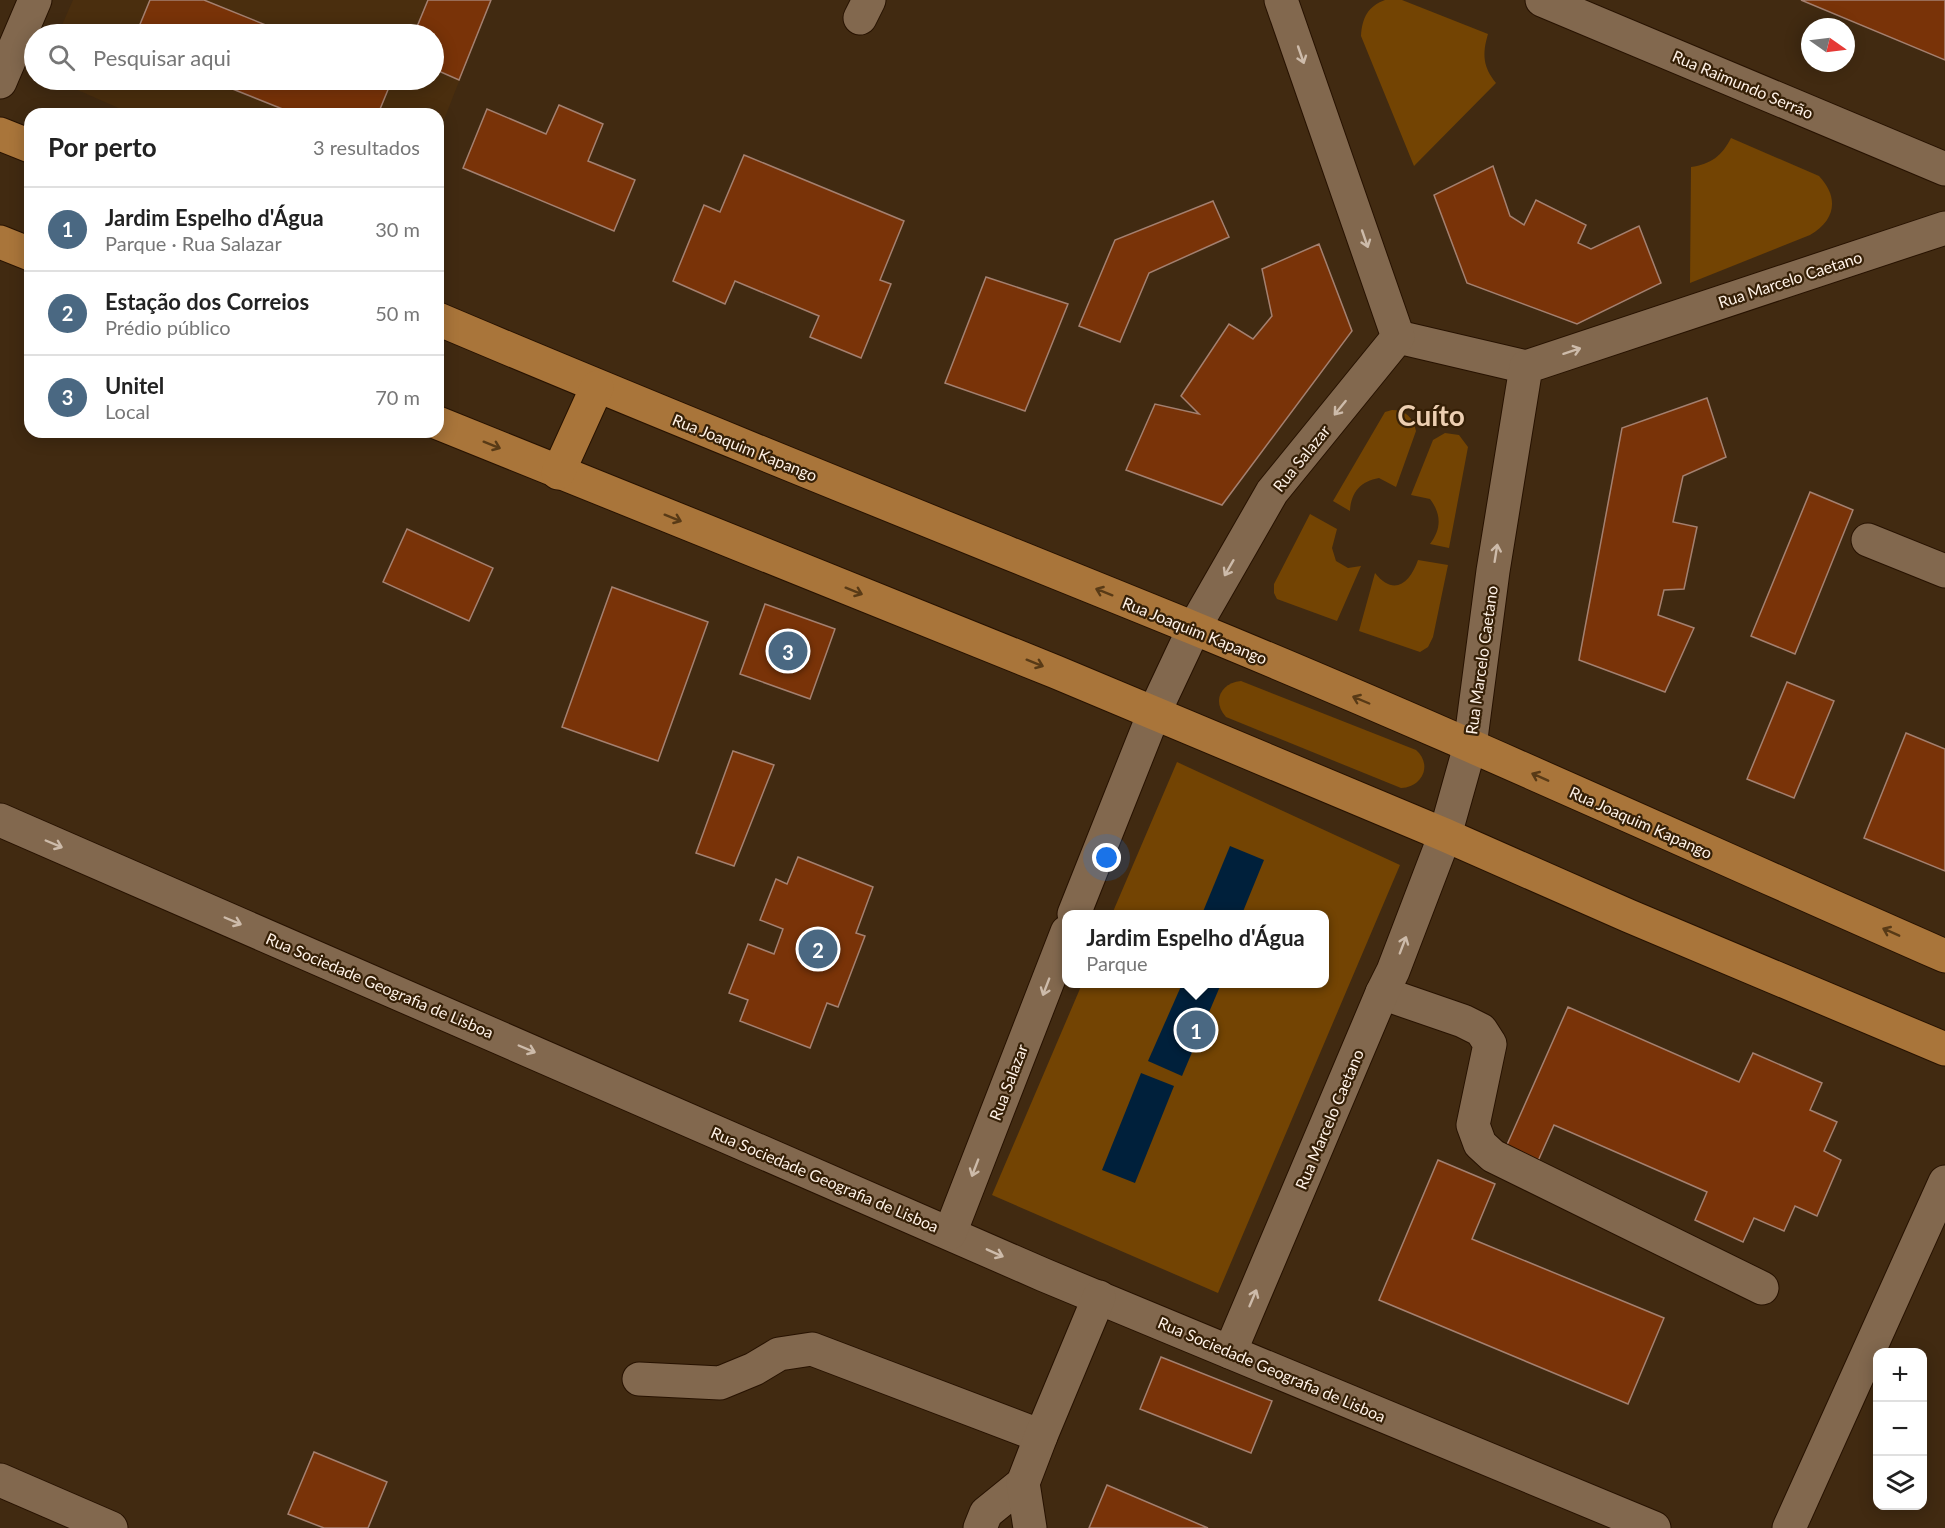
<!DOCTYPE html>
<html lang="pt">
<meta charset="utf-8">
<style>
body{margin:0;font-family:Lato,sans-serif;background:#f6f6f6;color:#222}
.controls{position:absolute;right:18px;bottom:18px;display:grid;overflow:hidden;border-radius:12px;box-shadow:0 3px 15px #0003}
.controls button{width:54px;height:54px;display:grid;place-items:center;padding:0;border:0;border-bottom:2px solid #e0e0e0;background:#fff;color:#222;font:30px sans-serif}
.compass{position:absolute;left:1801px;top:18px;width:54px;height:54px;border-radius:50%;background:#fff;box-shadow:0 3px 15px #0003;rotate:104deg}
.you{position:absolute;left:1107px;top:858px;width:21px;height:21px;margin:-15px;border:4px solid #fff;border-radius:50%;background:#1a73e8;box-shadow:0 0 0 9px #1a73e833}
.badge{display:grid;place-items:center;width:39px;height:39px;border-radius:50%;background:#4a6882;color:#fff;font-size:20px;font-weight:700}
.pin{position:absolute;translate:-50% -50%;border:3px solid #fff;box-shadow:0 2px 6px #0006}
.popup{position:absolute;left:1062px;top:910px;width:267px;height:78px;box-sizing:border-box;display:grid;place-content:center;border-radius:12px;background:#fff;filter:drop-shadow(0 2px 4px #0005);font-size:20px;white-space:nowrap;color:#767676}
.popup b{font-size:22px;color:#222}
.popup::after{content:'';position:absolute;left:50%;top:100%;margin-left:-12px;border:12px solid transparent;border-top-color:#fff}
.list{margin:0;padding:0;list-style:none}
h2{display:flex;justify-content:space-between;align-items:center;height:78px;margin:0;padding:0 24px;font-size:26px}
h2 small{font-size:20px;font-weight:400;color:#767676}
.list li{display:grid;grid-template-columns:39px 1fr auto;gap:18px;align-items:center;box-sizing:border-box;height:84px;padding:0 24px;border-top:2px solid #e0e0e0}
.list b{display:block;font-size:22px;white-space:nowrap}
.list p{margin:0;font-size:20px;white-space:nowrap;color:#767676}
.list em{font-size:20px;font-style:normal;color:#767676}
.icon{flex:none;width:33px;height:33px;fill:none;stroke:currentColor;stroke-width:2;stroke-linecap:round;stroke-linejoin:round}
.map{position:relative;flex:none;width:1945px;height:1528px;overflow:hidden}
.search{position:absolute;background:#fff;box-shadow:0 3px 15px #0003;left:24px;top:24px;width:420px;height:66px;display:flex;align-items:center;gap:15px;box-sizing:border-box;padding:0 21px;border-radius:33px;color:#767676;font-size:22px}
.panel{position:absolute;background:#fff;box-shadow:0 3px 15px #0003;left:24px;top:108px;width:420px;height:330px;border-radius:18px}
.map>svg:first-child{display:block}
.built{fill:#4a2e0e}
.green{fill:#734403}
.water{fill:#00203b}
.building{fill:#793308;stroke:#a48070;stroke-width:1.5}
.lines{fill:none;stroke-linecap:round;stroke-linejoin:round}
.minor-casing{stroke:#271200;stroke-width:35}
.major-casing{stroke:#271200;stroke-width:35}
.minor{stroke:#82684e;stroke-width:33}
.major{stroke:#a9753a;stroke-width:33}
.oneway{stroke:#cdbbaa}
.oneway2{stroke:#583a16}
.labels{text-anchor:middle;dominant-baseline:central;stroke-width:4.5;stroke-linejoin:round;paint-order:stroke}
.street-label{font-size:16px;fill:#fff2e7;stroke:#362007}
.town-label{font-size:28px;font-weight:bold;fill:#edcfb2;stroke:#362007}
</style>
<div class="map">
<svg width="1945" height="1528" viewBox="0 0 1945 1528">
<rect width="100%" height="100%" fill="#412a11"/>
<polygon class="built" points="73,0 491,0 438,135 438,114 132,114 55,80 434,80 434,34 58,34"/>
<g class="green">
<path d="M 1385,0 L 1402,0 L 1488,34 C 1482,54 1483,67 1496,83 L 1414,166 L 1361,36 C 1362,18 1368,6 1385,0 Z"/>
<path d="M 1731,138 L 1819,176 C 1839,197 1836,220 1810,235 L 1690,283 L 1691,167 C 1711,164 1722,156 1731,138 Z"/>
<path d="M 1392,410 C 1405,410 1413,417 1416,431 L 1396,487 L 1379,478 C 1361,481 1351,492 1350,511 L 1333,501 L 1385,412 Z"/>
<path d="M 1445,433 L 1459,435 L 1468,447 L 1449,548 L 1430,544 C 1441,529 1442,515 1430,499 L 1411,495 L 1433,440 Z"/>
<polygon points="1310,514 1337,529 1332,548 1336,561 1348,568 1361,566 1337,621 1277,599 1274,593 1274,584"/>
<path d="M 1418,560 L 1448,565 L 1433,637 L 1428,647 L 1420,652 L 1359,631 L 1375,573 C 1394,597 1410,583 1418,560 Z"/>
<path d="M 1241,681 L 1416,750 C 1433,765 1422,787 1401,788 L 1226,717 C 1212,702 1220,683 1241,681 Z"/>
<polygon points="1177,762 1400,865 1218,1293 992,1195 1082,984 1325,984 1325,914 1112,914"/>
</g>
<g class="water">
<polygon points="1230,846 1264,860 1242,914 1202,914"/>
<polygon points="1182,984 1221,984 1182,1076 1148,1061"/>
<polygon points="1141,1073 1174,1086 1135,1183 1102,1170"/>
</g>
<g class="building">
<polygon points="150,0 204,0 288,34 136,34"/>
<polygon points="428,0 491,0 459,80 434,69 434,34 414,34"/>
<polygon points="1801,0 1945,0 1945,60"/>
<polygon points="210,80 392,80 378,114 295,114"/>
<polygon points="559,105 603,124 588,161 635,180 614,231 463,168 487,109 546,134"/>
<polygon points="744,155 904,221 880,280 891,284 861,358 810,337 819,316 735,281 725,304 673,281 704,205 720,212"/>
<polygon points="1493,166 1510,216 1524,225 1536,200 1586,225 1578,243 1591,249 1639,226 1661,283 1577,324 1467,283 1434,195"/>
<polygon points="1213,201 1229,237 1149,273 1120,342 1079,326 1115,240"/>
<polygon points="1319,244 1352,331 1222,505 1126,470 1155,404 1199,414 1181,396 1229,324 1253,339 1272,316 1262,269"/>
<polygon points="986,277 1068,304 1025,411 945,383"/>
<polygon points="1707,398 1726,457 1683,476 1673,522 1697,527 1684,589 1664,590 1658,615 1694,628 1665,692 1579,660 1622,428"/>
<polygon points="1810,492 1853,510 1795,654 1751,636"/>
<polygon points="407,529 493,568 469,621 383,582"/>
<polygon points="612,587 708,622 658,761 562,727"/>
<polygon points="765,604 835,629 810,699 740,674"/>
<polygon points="1787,682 1834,701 1794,798 1747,779"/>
<polygon points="1906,733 1945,749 1945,871 1864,838"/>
<polygon points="733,751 774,765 734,866 696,853"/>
<polygon points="798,857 873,887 856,933 865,936 838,1007 827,1003 810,1048 740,1021 748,1000 729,993 748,944 774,954 783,929 760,920 776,879 787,884"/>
<polygon points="1568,1007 1739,1082 1753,1053 1822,1083 1810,1110 1837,1122 1824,1151 1841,1160 1817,1216 1795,1206 1784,1231 1754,1218 1743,1242 1695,1220 1707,1192 1554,1125 1538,1161 1506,1147"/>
<polygon points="1438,1160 1495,1184 1472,1239 1664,1318 1628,1404 1379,1300"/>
<polygon points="1161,1357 1272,1401 1251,1453 1140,1409"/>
<polygon points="314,1452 387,1482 368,1528 324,1528 288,1514"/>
<polygon points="1107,1485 1208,1528 1089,1528"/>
</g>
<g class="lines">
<defs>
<g id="minor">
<polyline points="1542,0 1945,169"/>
<polyline points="860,18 869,0"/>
<polyline points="0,82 35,0"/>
<polyline points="1398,337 1526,367"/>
<polyline points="1868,540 1945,571"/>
<polyline points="0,820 1044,1275 1654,1528"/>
<polyline points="1074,914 1154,713 1194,628 1272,492 1398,337 1281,0"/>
<polyline points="1382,993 1463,1021 1481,1030 1490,1044 1473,1125 1480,1144 1493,1156 1762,1288"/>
<polyline points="950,1233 1067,932"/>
<polyline points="1230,1352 1382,993 1393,971 1445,835 1470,746 1493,571 1526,367 1945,228"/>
<polyline points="639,1379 720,1383 754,1369 779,1354 812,1349 1041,1436"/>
<polyline points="0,1480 111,1528"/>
<polyline points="980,1528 986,1513 1023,1483"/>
<polyline points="1030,1528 1023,1483 1041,1436 1099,1297"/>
<polyline points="1789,1528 1945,1182"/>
</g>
<g id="major">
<polyline points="0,134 30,146"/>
<polyline points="0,242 30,254"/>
<path d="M 438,319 C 688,425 940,525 1191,627 C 1445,731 1694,846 1945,956"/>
<polyline points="438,423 1056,672 1445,835 1629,916 1945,1049"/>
<polyline points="558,473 597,387"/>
</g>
</defs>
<use href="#minor" class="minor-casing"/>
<use href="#major" class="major-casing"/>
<use href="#minor" class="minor"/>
<use href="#major" class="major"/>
</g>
<defs><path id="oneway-shaft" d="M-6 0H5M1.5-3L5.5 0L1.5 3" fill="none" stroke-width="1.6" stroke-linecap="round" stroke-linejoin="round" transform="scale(1.5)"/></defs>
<g class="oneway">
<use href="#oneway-shaft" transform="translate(1301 55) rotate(71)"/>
<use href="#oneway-shaft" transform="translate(1365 239) rotate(71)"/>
<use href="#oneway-shaft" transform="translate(1572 351) rotate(-18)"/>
<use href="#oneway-shaft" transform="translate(1340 408) rotate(129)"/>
<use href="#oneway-shaft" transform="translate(1496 553) rotate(-81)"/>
<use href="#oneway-shaft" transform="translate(1229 568) rotate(120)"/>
<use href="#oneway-shaft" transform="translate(54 844) rotate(23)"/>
<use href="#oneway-shaft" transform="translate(233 921) rotate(23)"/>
<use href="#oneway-shaft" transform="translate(1403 945) rotate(-69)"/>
<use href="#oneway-shaft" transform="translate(1046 987) rotate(111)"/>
<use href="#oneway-shaft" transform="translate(527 1049) rotate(23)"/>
<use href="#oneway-shaft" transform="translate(975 1168) rotate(111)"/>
<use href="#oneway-shaft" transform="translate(995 1253) rotate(24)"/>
<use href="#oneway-shaft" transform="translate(1253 1298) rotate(-67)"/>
</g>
<g class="oneway2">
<use href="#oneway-shaft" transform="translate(492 445) rotate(22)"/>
<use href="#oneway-shaft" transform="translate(673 518) rotate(22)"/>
<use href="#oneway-shaft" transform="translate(854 591) rotate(22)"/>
<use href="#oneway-shaft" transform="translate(1104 592) rotate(-158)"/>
<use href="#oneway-shaft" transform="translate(1035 663) rotate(22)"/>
<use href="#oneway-shaft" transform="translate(1361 700) rotate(-157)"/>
<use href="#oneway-shaft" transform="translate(1540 777) rotate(-156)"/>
<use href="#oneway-shaft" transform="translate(1891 932) rotate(-156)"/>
</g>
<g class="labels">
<g class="street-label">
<text transform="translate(1743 84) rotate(23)">Rua Raimundo Serrão</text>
<text transform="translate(1790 279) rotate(-18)">Rua Marcelo Caetano</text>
<text transform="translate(745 447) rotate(22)">Rua Joaquim Kapango</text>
<text transform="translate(1301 458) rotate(-51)">Rua Salazar</text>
<text transform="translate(1195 630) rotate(22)">Rua Joaquim Kapango</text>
<text transform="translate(1481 660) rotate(-82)">Rua Marcelo Caetano</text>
<text transform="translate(1641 822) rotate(24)">Rua Joaquim Kapango</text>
<text transform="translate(380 985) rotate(23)">Rua Sociedade Geografia de Lisboa</text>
<text transform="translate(1008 1082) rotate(-69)">Rua Salazar</text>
<text transform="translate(1329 1119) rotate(-67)">Rua Marcelo Caetano</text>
<text transform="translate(825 1179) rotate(23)">Rua Sociedade Geografia de Lisboa</text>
<text transform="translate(1272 1369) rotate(23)">Rua Sociedade Geografia de Lisboa</text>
</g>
<g class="town-label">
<text x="1431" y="415">Cuíto</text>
</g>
</g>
</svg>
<div class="controls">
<button>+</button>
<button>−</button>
<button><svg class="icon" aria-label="layers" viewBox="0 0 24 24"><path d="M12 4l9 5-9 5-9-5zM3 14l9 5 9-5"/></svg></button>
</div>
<svg class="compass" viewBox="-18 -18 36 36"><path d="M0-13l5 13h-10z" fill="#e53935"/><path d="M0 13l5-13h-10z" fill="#767676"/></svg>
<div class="you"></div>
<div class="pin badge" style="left:1196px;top:1030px">1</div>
<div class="popup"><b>Jardim Espelho d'Água</b>Parque</div>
<div class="pin badge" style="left:818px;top:949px">2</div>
<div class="pin badge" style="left:788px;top:651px">3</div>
<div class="search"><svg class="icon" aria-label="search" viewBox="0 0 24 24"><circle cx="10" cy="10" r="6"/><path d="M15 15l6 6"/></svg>Pesquisar aqui</div>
<section class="panel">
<h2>Por perto<small>3 resultados</small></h2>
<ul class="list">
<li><span class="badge">1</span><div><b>Jardim Espelho d'Água</b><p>Parque · Rua Salazar</p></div><em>30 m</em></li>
<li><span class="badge">2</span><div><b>Estação dos Correios</b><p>Prédio público</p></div><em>50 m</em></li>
<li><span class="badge">3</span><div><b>Unitel</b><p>Local</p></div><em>70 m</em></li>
</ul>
</section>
</div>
